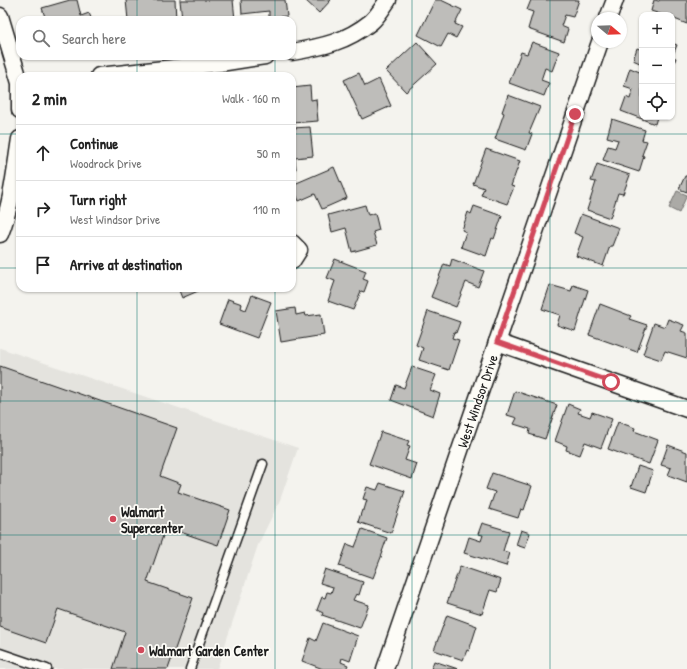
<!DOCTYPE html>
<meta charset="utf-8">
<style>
body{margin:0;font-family:"Patrick Hand",sans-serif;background:#f6f6f6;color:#222}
.controls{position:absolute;right:12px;top:12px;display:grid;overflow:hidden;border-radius:8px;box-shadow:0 1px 3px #0004}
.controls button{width:36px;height:36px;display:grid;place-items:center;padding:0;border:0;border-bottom:1px solid #e0e0e0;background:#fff;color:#222;font:20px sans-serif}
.compass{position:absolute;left:591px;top:12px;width:36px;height:36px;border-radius:50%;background:#fff;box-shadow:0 1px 3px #0004;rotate:109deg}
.stop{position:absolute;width:12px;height:12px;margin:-9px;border:3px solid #d1495b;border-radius:50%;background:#fff}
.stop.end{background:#d1495b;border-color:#fff;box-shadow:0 1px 4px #0008}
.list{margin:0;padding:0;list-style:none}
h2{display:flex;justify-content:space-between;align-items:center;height:52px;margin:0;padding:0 16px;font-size:17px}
h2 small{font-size:13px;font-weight:400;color:#767676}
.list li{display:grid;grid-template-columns:26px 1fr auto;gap:12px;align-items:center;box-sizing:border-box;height:56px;padding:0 16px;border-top:1px solid #e0e0e0}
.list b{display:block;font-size:15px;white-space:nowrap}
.list p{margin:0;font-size:13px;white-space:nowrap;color:#767676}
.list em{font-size:13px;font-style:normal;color:#767676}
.icon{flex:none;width:22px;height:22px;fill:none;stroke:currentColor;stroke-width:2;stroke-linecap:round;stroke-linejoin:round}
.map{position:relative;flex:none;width:687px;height:669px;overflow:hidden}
.search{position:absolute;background:#fff;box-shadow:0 1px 3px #0004;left:16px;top:16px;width:280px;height:44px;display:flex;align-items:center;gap:10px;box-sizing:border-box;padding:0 14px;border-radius:12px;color:#767676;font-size:15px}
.panel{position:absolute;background:#fff;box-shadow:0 1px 3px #0004;left:16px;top:72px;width:280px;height:220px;border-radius:12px}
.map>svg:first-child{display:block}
.built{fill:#e4e3de}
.water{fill:#abaaa6;stroke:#72716f}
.building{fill:#bebdba;stroke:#1c1c1c}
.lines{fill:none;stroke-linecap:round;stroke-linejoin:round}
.service-casing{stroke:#1c1c1c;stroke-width:11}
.minor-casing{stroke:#1c1c1c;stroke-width:19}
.service{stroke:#fdfcf7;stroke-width:8}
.minor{stroke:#fdfcf7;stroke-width:16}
.route{stroke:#d1495b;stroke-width:5}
.grid{fill:none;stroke:#0f766e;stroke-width:1;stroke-opacity:0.55}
.poi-dot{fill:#d1495b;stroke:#fdfcf7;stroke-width:1.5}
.labels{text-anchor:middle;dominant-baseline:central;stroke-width:3.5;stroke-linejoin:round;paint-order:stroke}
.street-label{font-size:14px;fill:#1c1c1c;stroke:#fdfcf7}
.poi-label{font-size:14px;font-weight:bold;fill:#1c1c1c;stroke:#fdfcf7;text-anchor:start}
</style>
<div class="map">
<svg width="687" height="669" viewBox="0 0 687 669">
<rect width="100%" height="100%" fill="#f4f3ee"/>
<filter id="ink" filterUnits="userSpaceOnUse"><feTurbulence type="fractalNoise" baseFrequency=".025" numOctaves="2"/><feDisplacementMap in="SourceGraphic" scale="8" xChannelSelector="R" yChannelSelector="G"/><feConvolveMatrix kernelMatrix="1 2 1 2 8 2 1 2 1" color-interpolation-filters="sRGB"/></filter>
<g filter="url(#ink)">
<polygon class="built" points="0,348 298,448 280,500 258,545 217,669 0,669"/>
<polygon class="water" points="677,191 687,195 679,213 669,208"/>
<g class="building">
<polygon points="70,0 77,0 81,16 89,13 92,20 46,20 42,8"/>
<polygon points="126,0 175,0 176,20 128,20"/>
<polygon points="180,0 233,0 235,20 182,20"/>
<polygon points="241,0 285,0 287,16 269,18 269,11 242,14"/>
<polygon points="305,0 331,0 319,13"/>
<polygon points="435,0 441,0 462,10 455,24 462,27 456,38 448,34 441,47 418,35"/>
<polygon points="531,0 579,0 573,17 565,15 561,26 568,29 564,42 528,29 533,12 527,10"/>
<polygon points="654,0 659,1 660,0 687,0 687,24 672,18 672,15 663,15 651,11"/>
<polygon points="417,42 437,64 406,92 386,71"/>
<polygon points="532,42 559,52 552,71 545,68 541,80 549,83 544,96 509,83 521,52 527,54"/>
<polygon points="672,43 677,45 672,57 676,58 672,68"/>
<polygon points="637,48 642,50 642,64 633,60"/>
<polygon points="630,68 642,73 642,117 657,117 655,124 621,111 626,97 630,99 633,89 624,86"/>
<polygon points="359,73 365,86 379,79 391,106 362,119 344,80"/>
<polygon points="310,86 311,100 316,99 318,121 292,123 292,88"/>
<polygon points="508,95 540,107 529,133 532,134 526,150 495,139 504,113 502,112"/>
<polygon points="612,119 645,130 642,140 647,141 642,155 644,156 639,172 603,160 608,146 615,148 618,140 607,137"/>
<polygon points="310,127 313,156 295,158 296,169 292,170 292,128"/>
<polygon points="486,149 520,161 511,186 514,187 507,204 481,195 484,188 473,184"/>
<polygon points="597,164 630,175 623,194 618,193 610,218 587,210 596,182 591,181"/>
<polygon points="334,167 347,198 322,209 315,194 299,201 292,185"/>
<polygon points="685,176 687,176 687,192 679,189"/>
<polygon points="365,205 368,215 375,213 379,230 373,232 377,245 352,252 346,228 332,232 328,215"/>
<polygon points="474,206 502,216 494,239 492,238 486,256 461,247 466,232 462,230 468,212 471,214"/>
<polygon points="581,214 619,228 612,246 610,246 603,266 576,256 583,237 574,233"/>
<polygon points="335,259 366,271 363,279 368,281 364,292 361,291 353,310 328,301 335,281 327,278"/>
<polygon points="452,259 484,271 478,287 466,282 456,307 431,297 444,264 450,266"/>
<polygon points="550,285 571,291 573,285 588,290 575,331 557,325 560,315 542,309"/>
<polygon points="178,288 205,288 182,298"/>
<polygon points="252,295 271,302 257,338 219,324 228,299 242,304 241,308 246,310"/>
<polygon points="600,304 631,316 629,319 647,325 637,352 589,335"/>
<polygon points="295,308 296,315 305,313 306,316 321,314 324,335 281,342 276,311"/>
<polygon points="428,311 460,322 456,333 454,332 452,338 459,340 449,370 419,360 423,348 416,345"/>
<polygon points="668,319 684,325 681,331 687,333 687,358 665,351 661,360 643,354 654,323 665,327"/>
<polygon points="0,366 177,428 160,476 181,484 178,492 230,510 218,545 166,527 147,582 193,598 168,669 113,669 125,632 58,609 46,643 0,627"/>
<polygon points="412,367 436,375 430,390 440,394 433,416 391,400 396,385 404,388"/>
<polygon points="515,391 557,405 545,439 529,434 530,429 514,424 517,418 507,415"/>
<polygon points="568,404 580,409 578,413 590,417 592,412 612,419 601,448 585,442 580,455 566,450 567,446 555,441"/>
<polygon points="618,422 635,428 634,431 658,440 649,464 608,449"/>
<polygon points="381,432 409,441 407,445 410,446 405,460 417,464 412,479 369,464"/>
<polygon points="668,445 687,452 687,482 668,475 671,468 661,465"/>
<polygon points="638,466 653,471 646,492 631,487"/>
<polygon points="492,473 532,486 524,510 521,509 518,518 489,509 495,492 486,489"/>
<polygon points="380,483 405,491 391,533 358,522 362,510 364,510 367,500 363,499 367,487 377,490"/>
<polygon points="482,523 509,531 503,551 510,553 506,566 464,553 469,537 481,541 483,535 478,534"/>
<polygon points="362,529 387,538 382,552 383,552 373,578 339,566 347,544 355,547"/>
<polygon points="521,530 530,533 525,548 516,545"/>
<polygon points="460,566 501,580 497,592 490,590 482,614 447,603"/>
<polygon points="325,569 363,582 359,595 356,594 353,600 369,605 360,628 322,615 323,613 317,610 322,597 325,598 327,592 331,593 333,587 320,583"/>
<polygon points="447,615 477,626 469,651 467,650 463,660 434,650"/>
<polygon points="323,623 358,636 350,661 342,658 341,662 348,665 346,669 323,669 302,661 310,638 316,641"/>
<polygon points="434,661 458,669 431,669"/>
</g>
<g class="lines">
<defs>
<g id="service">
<polyline points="0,653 47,669"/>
<polyline points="190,669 263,464"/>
</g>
<g id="minor">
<polyline points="0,16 20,83 20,110"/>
<polyline points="608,18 615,0"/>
<path d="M 292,52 C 322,47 346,42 371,22 C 378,16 383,7 388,0"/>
<polyline points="99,76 220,63 265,56"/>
<path d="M 0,234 C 12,204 15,171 20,139"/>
<polyline points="292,243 299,250 292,261"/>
<polyline points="497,342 687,409"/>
<polyline points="385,669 600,42"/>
</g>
</defs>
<use href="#service" class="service-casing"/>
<use href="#minor" class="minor-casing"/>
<use href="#service" class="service"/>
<use href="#minor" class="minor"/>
</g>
</g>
<g class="lines" filter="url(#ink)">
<polyline class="route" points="575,114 497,342 611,382"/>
</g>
<path class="grid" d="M 137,0 L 137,20M 275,0 L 275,20M 412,0 L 412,669M 550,0 L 550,669M 137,56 L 137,76M 275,56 L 275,76M 0,134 L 20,134M 292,134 L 687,134M 0,268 L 20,268M 292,268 L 687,268M 137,288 L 137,669M 275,288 L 275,669M 0,401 L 687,401M 0,535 L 687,535"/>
<g class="poi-dot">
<circle cx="113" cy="519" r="4"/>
<circle cx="141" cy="650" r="4"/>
</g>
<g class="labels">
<g class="street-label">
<text transform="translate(477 401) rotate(-71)">West Windsor Drive</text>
</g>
<g class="poi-label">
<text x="121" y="511">Walmart<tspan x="121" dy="16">Supercenter</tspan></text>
<text x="149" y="650">Walmart Garden Center</text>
</g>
</g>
</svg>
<div class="controls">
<button>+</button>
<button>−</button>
<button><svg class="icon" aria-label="locate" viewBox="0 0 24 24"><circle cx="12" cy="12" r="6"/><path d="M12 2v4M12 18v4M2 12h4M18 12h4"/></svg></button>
</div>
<svg class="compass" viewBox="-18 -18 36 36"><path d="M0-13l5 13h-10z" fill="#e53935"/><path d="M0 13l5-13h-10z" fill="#767676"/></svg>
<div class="stop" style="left:611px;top:382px"></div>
<div class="stop end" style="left:575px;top:114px"></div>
<div class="search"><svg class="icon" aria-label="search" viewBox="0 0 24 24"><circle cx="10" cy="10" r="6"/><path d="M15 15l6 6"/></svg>Search here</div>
<section class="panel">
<h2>2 min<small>Walk · 160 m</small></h2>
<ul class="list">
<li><svg class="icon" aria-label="ahead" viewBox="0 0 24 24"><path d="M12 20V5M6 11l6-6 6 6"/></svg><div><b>Continue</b><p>Woodrock Drive</p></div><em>50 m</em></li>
<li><svg class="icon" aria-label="right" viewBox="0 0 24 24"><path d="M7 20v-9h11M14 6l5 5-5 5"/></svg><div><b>Turn right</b><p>West Windsor Drive</p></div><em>110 m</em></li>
<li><svg class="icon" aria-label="arrive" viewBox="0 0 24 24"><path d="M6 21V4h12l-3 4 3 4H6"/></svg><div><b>Arrive at destination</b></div></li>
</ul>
</section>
</div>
